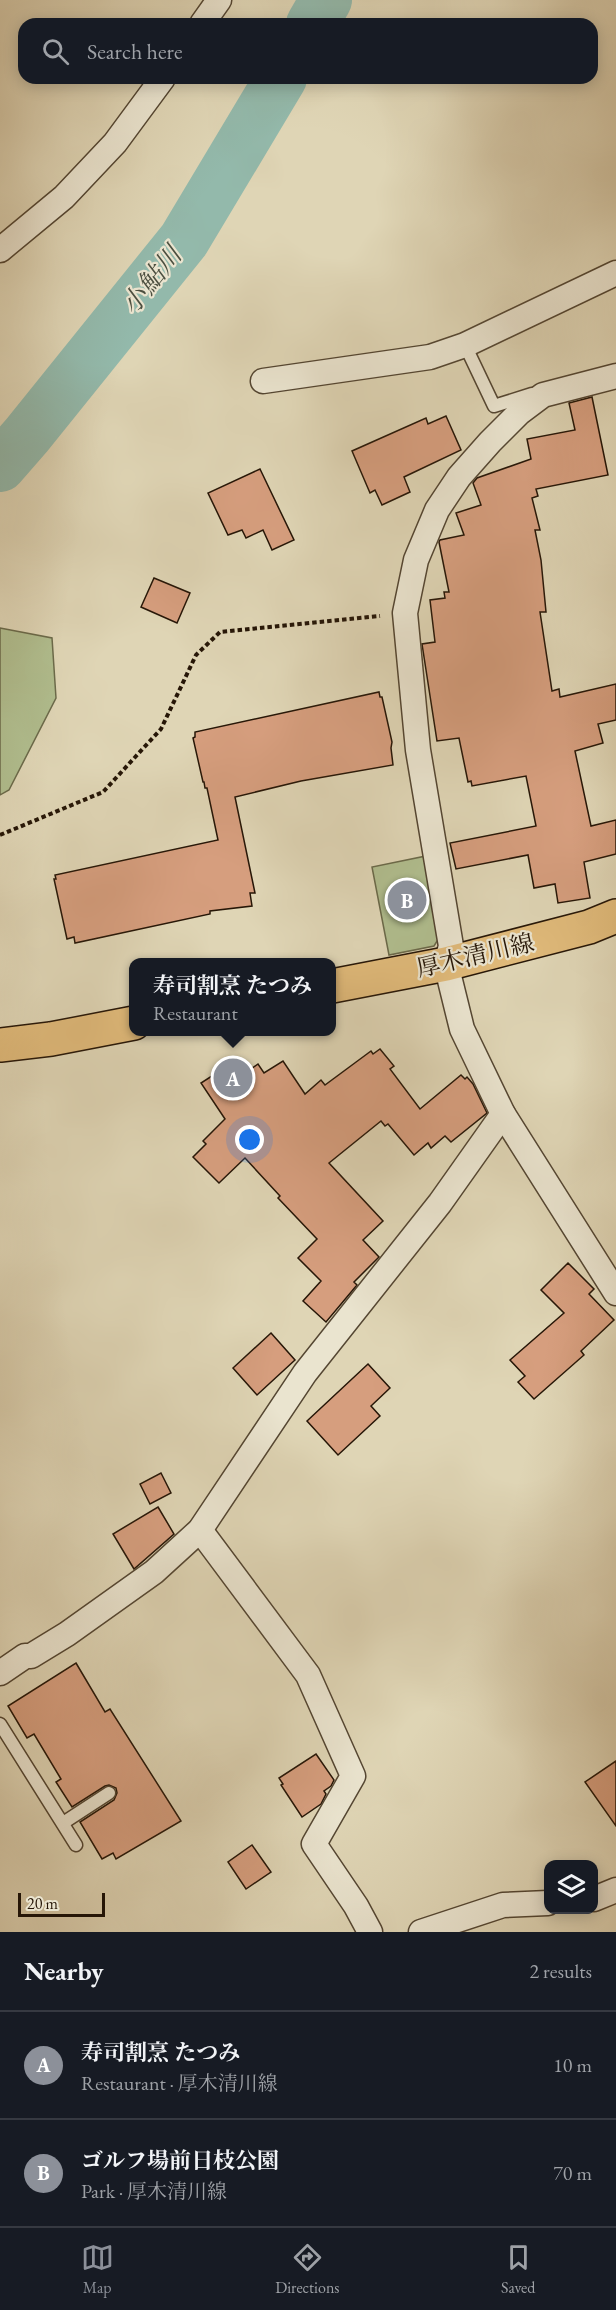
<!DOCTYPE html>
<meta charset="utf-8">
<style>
body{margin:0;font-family:"EB Garamond","Noto Serif JP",serif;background:#242831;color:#f1f3f6}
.controls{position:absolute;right:18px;bottom:18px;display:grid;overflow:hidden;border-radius:12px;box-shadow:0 3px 15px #0003}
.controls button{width:54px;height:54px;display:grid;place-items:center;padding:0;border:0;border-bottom:2px solid #363941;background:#171b24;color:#f1f3f6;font:30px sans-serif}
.scale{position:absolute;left:18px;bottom:15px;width:87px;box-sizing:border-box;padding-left:6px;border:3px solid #261607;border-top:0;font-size:16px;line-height:21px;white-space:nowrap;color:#261607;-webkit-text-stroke:4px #eae4cf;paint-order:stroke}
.you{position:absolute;left:250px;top:1140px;width:21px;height:21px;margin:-15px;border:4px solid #fff;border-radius:50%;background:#1a73e8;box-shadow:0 0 0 9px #1a73e833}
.badge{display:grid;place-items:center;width:39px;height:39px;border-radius:50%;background:#8c9099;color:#fff;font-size:20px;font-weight:700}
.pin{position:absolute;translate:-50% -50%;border:3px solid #fff;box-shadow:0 2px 6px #0006}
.popup{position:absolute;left:129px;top:958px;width:207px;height:78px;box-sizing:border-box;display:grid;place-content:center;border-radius:12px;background:#171b24;filter:drop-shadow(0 2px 4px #0005);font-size:20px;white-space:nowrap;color:#9ea1a6}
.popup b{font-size:22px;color:#f1f3f6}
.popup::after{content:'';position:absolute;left:50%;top:100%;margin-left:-12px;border:12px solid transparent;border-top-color:#171b24}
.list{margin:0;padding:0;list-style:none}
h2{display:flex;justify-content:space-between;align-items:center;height:78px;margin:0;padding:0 24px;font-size:26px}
h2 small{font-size:20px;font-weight:400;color:#9ea1a6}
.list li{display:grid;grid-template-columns:39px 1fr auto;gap:18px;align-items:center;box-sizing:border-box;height:108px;padding:0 24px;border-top:2px solid #363941}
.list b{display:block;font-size:22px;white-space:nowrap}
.list p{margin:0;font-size:20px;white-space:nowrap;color:#9ea1a6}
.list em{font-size:20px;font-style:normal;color:#9ea1a6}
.icon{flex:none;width:33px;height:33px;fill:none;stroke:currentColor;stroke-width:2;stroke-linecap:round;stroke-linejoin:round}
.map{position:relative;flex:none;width:616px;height:1932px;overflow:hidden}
.search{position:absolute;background:#171b24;box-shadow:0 3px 15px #0003;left:18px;right:18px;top:18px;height:66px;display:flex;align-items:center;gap:15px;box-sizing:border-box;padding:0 21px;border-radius:18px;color:#9ea1a6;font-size:22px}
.sheet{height:294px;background:#171b24}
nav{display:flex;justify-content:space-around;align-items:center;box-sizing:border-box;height:84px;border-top:2px solid #363941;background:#171b24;font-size:16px;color:#9ea1a6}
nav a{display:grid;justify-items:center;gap:3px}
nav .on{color:#8c9099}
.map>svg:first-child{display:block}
.green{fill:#b0bd8e;stroke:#6b6a4a;stroke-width:1.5}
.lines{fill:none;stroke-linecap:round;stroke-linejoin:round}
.river{stroke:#93b9ab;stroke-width:52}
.building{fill:#d69e7e;stroke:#261607;stroke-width:1.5}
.lane-casing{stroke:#544632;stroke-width:15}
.street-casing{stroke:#544632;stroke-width:27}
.primary-casing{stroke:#261607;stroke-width:36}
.path{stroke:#261607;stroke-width:4;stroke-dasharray:4.5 3;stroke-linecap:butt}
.lane{stroke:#eae4cf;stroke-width:12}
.street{stroke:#eae4cf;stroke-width:24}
.primary{stroke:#e0ba7a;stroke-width:33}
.labels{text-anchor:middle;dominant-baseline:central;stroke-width:4.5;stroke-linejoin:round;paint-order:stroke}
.street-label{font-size:24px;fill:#261607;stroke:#eae4cf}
.water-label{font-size:26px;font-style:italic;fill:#4c4f40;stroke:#eae4cf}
</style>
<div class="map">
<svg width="616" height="1932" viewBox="0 0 616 1932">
<rect width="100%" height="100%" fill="#dfd5b5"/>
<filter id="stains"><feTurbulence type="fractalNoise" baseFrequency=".00333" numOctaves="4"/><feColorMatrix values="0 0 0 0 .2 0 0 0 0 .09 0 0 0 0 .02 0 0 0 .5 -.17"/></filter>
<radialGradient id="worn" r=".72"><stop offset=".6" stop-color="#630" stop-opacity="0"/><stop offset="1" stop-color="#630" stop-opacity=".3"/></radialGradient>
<g class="green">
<polygon points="0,628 52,638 56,698 9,790 0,795"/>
<polygon points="426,856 442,933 434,946 389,955 372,867"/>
</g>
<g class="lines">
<g class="river">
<polyline points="312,24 326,0"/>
<polyline points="0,466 27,435 184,240 281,78"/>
</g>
</g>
<g class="building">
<polygon points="592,397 608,475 536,489 538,496 532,498 540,530 535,530 541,560 546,612 540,612 552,691 559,689 560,697 616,684 616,720 598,724 603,743 575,751 591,826 616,820 616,854 584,862 590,898 558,903 555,884 534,888 528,855 456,869 450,843 536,826 526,776 472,786 471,781 468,782 459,738 437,741 422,644 435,642 430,600 445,598 444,592 449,592 439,542 440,540 464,535 456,513 481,505 473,483 477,478 531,459 527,439 575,430 569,403"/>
<polygon points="446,416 461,450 404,477 410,492 382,505 375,490 370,493 352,451 426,418 428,424"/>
<polygon points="260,469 294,540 272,550 263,530 246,538 242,530 228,535 208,493"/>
<polygon points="154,578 190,593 177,623 141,607"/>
<polygon points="379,692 380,697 382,697 392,742 391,748 393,765 301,781 235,797 255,893 250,893 252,906 210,911 210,914 75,943 74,937 67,939 54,879 56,879 55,875 218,840 207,788 205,788 204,782 203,782 193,738 195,737 195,732"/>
<polygon points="380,1049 394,1066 390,1069 420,1109 461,1075 465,1079 467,1077 473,1084 487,1113 451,1142 445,1136 431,1148 428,1143 414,1155 388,1124 385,1126 381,1121 329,1163 383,1221 363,1240 379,1257 354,1282 357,1285 326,1322 303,1301 321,1281 298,1258 317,1239 278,1198 280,1196 245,1158 219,1183 193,1157 206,1144 203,1141 225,1119 201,1083 232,1063 236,1070 240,1066 243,1070 246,1068 248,1071 258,1064 264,1073 283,1061 305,1094 321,1080 325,1085 371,1051 373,1054"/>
<polygon points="568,1263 594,1289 589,1294 614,1320 581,1351 584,1355 534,1399 518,1382 525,1376 510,1360 564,1313 541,1290"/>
<polygon points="271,1333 295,1360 257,1395 233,1368"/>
<polygon points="368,1364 390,1388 371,1406 380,1416 338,1455 307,1421"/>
<polygon points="161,1473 171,1493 150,1504 140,1484"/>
<polygon points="158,1507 174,1534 134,1569 113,1534"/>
<polygon points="76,1663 105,1712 110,1709 181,1821 116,1859 113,1853 102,1859 80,1822 114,1800 117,1793 116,1788 109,1785 105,1786 72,1807 56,1782 61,1779 34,1734 27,1738 8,1706"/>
<polygon points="316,1754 334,1780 331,1786 324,1791 326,1794 321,1804 302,1817 281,1785 283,1784 279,1778"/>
<polygon points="616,1761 616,1826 585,1782"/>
<polygon points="252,1845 271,1872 246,1889 228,1862"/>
</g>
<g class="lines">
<defs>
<g id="lane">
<polyline points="465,345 494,406 532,394"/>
<polyline points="0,1724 76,1845"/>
<polyline points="63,1823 109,1793"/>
</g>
<g id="street">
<polyline points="202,24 219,0"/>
<polyline points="0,250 64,197 115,143 163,78"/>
<polyline points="616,376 543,395 519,413 490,442 459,477 437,510 416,560 405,613 418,750 451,946 446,964 462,1029 503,1114 616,1293"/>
<polyline points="263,381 430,357 465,345 616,273"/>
<polyline points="200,1530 308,1675 353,1776 314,1844 356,1906 370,1932"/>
<polyline points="0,1673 25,1656 31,1656 67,1634 154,1572 200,1530 305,1373 440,1203 503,1114"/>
<polyline points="594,1899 616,1890"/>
<polyline points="421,1932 503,1905 548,1903"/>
</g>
<g id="primary">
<polyline points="332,986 446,964 589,927 616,916"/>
<polyline points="0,1045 51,1039 134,1023"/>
</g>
</defs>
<use href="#lane" class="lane-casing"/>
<use href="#street" class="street-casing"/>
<use href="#primary" class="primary-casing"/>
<polyline class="path" points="0,835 103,792 161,729 196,655 220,632 380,616"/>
<use href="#lane" class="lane"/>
<use href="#street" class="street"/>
<use href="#primary" class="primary"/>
</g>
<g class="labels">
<g class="street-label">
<text transform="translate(475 955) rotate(-13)">厚木清川線</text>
</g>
<g class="water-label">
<text transform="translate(151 280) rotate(-51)">小鮎川</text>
</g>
</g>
<rect width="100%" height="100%" filter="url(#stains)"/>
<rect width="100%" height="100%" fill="url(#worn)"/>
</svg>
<div class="controls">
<button><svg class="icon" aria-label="layers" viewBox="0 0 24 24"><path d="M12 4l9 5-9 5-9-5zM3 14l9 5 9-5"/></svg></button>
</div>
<div class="scale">20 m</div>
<div class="you"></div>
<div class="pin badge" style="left:233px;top:1078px">A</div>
<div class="popup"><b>寿司割烹 たつみ</b>Restaurant</div>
<div class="pin badge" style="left:407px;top:900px">B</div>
<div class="search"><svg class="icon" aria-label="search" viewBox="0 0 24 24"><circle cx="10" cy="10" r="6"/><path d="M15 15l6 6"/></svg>Search here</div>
</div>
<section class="sheet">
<h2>Nearby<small>2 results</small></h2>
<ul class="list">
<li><span class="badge">A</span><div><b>寿司割烹 たつみ</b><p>Restaurant · 厚木清川線</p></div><em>10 m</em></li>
<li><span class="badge">B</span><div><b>ゴルフ場前日枝公園</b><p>Park · 厚木清川線</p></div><em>70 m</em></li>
</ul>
</section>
<nav>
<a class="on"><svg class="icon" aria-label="map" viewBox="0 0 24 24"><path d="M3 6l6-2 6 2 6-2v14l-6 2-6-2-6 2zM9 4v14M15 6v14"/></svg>Map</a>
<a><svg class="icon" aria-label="directions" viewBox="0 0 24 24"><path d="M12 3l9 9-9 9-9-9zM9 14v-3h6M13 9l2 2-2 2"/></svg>Directions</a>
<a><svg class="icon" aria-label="saved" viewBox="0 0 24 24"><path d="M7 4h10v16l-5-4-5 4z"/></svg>Saved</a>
</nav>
